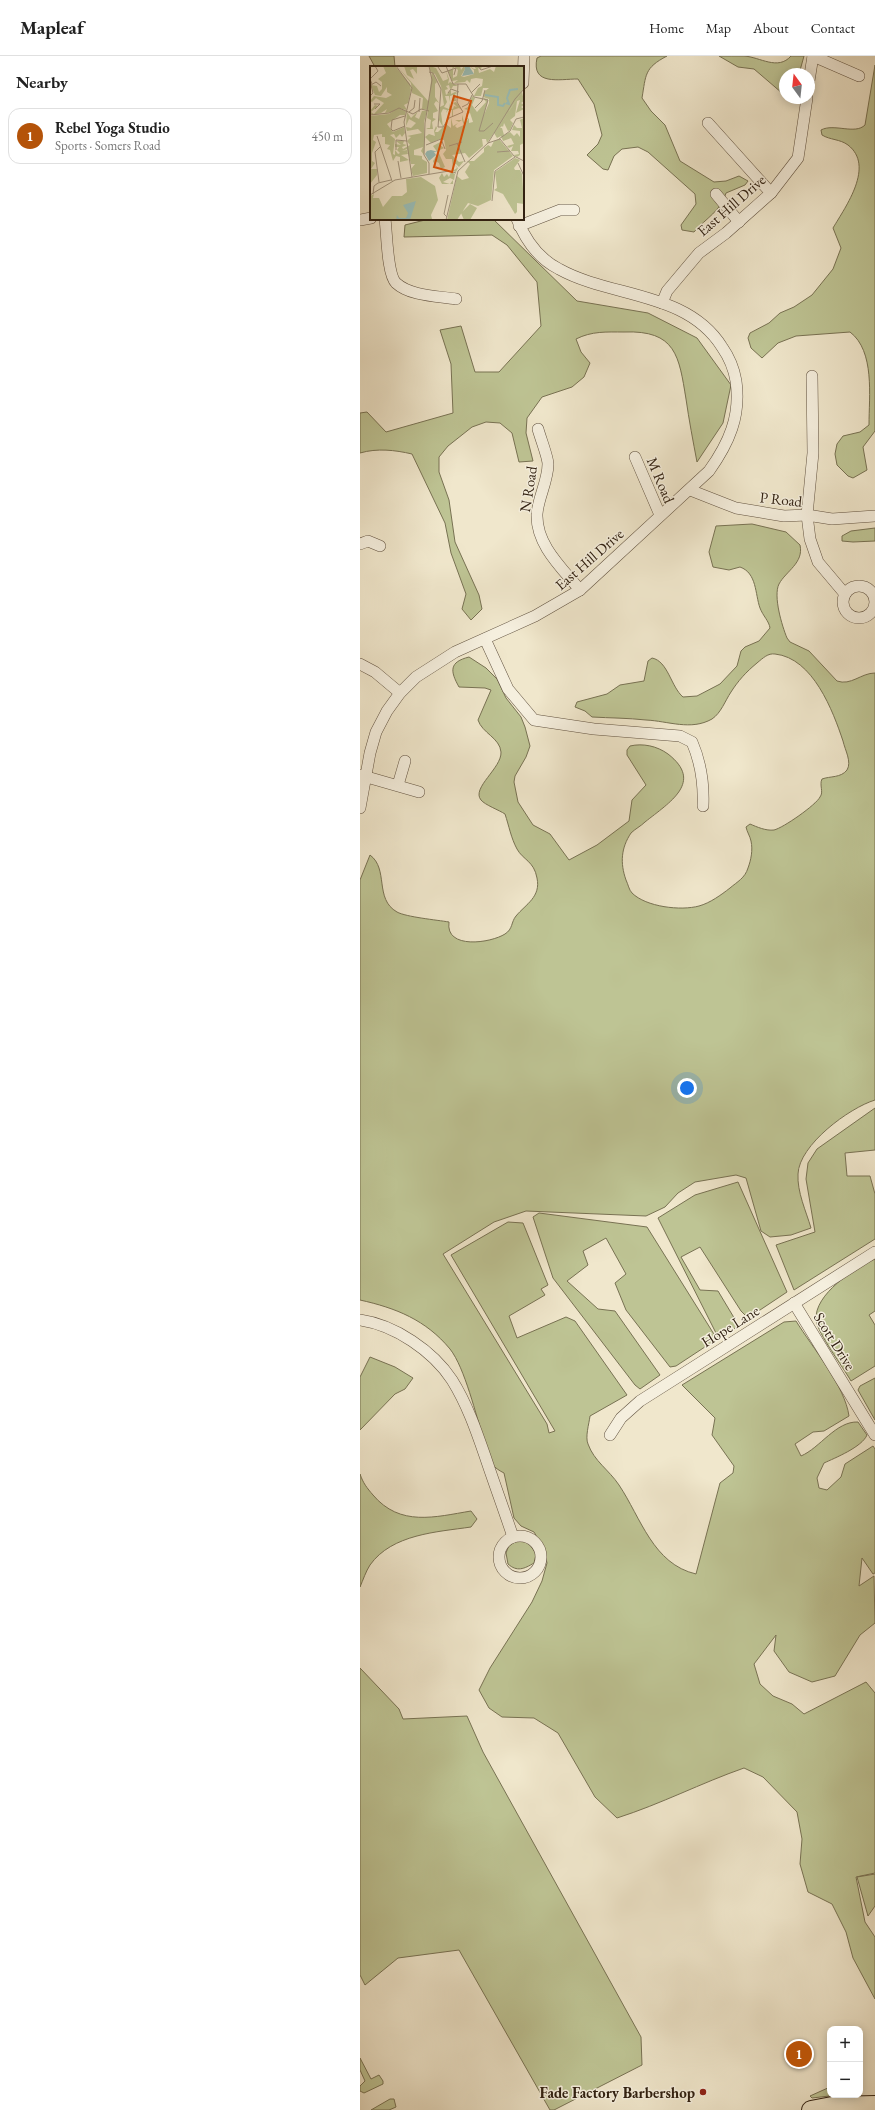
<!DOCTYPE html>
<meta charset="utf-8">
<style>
body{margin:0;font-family:"EB Garamond",serif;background:#f6f6f6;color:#222}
.controls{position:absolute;right:12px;bottom:12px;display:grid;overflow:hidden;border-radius:8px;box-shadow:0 2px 10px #0003}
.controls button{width:36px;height:36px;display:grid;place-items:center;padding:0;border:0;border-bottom:1px solid #e0e0e0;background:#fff;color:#222;font:20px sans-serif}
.compass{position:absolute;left:419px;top:12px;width:36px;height:36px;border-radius:50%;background:#fff;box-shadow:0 2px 10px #0003;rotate:345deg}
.you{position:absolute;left:327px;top:1032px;width:14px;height:14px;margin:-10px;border:3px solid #fff;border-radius:50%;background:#1a73e8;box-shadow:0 0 0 6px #1a73e833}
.badge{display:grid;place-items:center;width:26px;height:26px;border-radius:50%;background:#b45309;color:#fff;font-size:13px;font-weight:700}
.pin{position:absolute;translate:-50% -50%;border:2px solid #fff;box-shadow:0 1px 4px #0006}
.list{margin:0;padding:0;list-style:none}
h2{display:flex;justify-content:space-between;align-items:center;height:52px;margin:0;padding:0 16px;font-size:17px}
h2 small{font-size:13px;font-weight:400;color:#767676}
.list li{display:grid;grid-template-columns:26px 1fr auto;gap:12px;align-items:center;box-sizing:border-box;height:56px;margin:0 8px 8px;padding:0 8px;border:1px solid #e0e0e0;border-radius:12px}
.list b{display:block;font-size:15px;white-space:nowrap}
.list p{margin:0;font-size:13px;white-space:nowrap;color:#767676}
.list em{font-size:13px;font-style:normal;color:#767676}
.map{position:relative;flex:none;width:515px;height:2054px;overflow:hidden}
header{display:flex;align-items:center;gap:24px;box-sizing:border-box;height:56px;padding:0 20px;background:#fff;border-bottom:1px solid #e0e0e0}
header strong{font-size:19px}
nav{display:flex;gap:22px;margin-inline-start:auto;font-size:14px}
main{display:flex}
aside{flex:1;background:#fff}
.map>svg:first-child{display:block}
.green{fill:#bec494;stroke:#787253}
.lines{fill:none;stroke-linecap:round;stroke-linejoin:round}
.street-casing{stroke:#615240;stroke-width:12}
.primary-casing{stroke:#312112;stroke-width:20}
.street{stroke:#f5efde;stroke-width:11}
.primary{stroke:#f0e7cc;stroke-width:18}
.poi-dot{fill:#8f2418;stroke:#f5efde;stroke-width:1.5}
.labels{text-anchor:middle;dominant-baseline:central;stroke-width:3;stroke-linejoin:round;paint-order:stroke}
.street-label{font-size:15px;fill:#312112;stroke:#f5efde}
.poi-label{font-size:15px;font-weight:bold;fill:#312112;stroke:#f5efde;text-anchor:end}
.inset-river{fill:none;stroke:#9abfb9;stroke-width:2}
.inset-road{fill:none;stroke:#a49882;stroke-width:1}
.view{fill:#df560c;fill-opacity:0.15;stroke:#df560c;stroke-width:2}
.inset-edge{fill:none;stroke:#312112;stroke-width:2}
</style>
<header>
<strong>Mapleaf</strong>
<nav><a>Home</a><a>Map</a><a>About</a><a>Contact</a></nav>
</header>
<main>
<aside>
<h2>Nearby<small></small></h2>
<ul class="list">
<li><span class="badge">1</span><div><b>Rebel Yoga Studio</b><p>Sports · Somers Road</p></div><em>450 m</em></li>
</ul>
</aside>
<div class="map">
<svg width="515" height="2054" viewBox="0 0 515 2054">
<rect width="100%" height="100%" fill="#f0e7cc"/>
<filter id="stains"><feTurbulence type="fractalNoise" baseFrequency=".005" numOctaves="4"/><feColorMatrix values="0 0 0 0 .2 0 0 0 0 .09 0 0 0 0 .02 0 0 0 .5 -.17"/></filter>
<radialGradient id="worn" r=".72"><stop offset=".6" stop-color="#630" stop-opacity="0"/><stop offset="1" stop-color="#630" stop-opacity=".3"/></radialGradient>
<g class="green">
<polygon points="9,0 34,0 35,11 15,11"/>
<path d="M 181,0 L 307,0 C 284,12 286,19 282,42 L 291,55 L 305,69 L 320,105 L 354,126 L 366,125 L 379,120 L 388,125 L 385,129 L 366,137 C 361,155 346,162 334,176 L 322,174 L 321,169 L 336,148 L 335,138 L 288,96 L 278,91 L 262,93 L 254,100 L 248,114 L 243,113 L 227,99 L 238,88 L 242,79 L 234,48 L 218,23 C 199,23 171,30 177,2 Z"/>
<path d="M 359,0 C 367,0 376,0 384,0 C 400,1 418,15 431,0 L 444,0 L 439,18 L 425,18 L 425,37 L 422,37 L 394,13 L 378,11 Z"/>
<path d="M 515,9 L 515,375 L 503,391 L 507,414 L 493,422 L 488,420 L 477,409 L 475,398 L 477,388 L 483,380 L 500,376 L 509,369 C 509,340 515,295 490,276 L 436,280 L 418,287 L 402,302 L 391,292 L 388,282 L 390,277 L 409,267 L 420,257 L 434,251 L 452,239 L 473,213 L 481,192 L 473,172 C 486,150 515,110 488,89 C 480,83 470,84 462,79 L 461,74 C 474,67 495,79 505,69 Z"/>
<path d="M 69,163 L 133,163 L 217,245 L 288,257 L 337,282 L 371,329 L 363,367 L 337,406 C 333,385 329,364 326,343 C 319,300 316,274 264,276 C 246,276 232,275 216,283 L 221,296 L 230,307 L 224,321 L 212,331 L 182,341 L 167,362 L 166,377 L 173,405 L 159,406 L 152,377 L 140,367 L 126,366 L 112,371 L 88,390 L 79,401 L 79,416 L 89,444 L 95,486 L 119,539 L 122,553 L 111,564 L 102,553 L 106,538 L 91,497 L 85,467 L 52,398 C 35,394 17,392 0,397 L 0,357 L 7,356 L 26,376 L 93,357 L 91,308 L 80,274 L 101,270 L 115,316 L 139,316 L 181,270 L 177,226 L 147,189 L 132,179 L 44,181 L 45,169 Z"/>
<path d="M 392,468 L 426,476 L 440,489 C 444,507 426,515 419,528 C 413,540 422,570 427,582 L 430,586 L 449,595 L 477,625 C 491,630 501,617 515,617 L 515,1044 C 489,1052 439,1089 438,1118 C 437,1136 446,1155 451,1172 L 431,1179 L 410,1181 L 401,1175 L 386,1122 L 376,1119 L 335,1126 L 318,1137 L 305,1151 L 286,1160 L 166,1155 L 134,1166 L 83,1198 L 187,1368 L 189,1377 L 195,1375 L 91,1199 L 148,1166 L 163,1167 L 188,1229 L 181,1233 L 185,1239 L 149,1260 L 157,1282 L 206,1261 L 215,1265 L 267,1339 L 230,1360 C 229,1368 225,1381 228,1388 C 234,1405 249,1414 259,1429 C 281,1462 293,1508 336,1518 L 360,1427 L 373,1417 L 374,1410 L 352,1379 L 355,1362 L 322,1329 L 424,1266 L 436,1265 C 452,1291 485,1330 489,1360 L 464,1375 L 453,1376 L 435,1388 L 441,1400 C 460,1392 476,1365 498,1366 L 507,1379 C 502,1391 475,1402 464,1407 L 457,1422 L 459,1432 L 467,1434 L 481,1421 L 485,1408 L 513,1390 L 515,1393 L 515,1517 L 513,1518 L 502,1502 L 499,1530 L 514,1520 L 515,1567 L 500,1579 L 475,1620 L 452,1626 L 429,1616 L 414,1595 L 416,1579 L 394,1608 L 400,1628 L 413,1640 L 432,1648 L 444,1658 L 506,1626 L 515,1637 L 515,1817 L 496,1821 L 505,1866 L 515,1881 L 515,1943 L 493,1902 L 486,1876 L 472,1848 L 448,1836 L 440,1808 L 442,1783 L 437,1756 L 403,1721 L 384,1712 C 341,1727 301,1748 257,1762 L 235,1741 L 198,1677 L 174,1662 L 142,1661 L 129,1652 L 119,1634 L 130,1612 L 172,1546 L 182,1525 L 187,1507 L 183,1491 L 174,1476 L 161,1470 L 154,1462 L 144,1417 C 140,1415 135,1412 132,1408 C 128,1402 126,1391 124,1384 C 116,1360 105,1312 90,1293 C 66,1264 36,1252 0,1244 L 0,824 L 10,799 C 29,813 14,843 37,856 C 46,861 77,864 89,866 C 85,894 131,887 145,878 C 153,873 151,866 156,860 C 166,848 181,841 177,822 C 174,805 163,804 157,793 C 151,782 149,770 145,758 C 139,754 125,749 121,744 C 111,732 142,712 141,696 C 140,682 122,677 118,664 L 131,634 L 125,632 L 99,631 C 90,615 89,606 109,601 L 126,612 L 137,623 L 146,642 L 161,661 L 165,671 L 170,690 L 166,701 L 155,720 L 154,726 L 158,746 L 173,769 L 190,778 L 209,804 L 237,789 L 269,765 L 272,744 L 286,729 L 267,699 L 267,694 L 270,690 C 283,687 297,690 308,698 C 344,726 310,746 285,766 C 281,770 275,773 271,777 C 261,792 260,807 266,824 C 268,828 269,834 272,837 C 286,851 321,855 339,850 C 350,847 361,839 370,832 C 377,826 385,822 388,812 C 391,804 393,794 391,785 C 390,780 387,776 386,771 L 390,768 C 397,771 406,775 414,774 C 423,772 456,749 460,741 C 464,736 459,729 462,723 C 470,720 481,722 487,714 C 492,706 485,694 483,685 C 473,655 453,602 415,598 C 408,597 403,602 397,607 C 386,616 378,625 371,636 C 365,645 361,657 352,663 C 331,675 308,665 286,664 C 268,662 250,662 232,661 L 225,655 L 215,651 L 217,646 L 247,638 L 260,629 L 284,625 L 288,605 L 292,602 C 308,605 311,631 323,641 L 337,640 L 360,628 L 377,610 L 381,595 L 385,591 L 399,585 L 410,572 C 409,565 403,560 400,552 C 395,538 397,517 380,511 L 369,514 L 353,511 L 349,496 L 356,470 Z"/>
<polygon points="515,472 515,485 493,486 482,485 482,480 491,475"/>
<polygon points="515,1052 515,1094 485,1097 487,1120 510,1120 515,1138 515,1183 434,1234 416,1189 455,1176 446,1123 448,1107 457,1093"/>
<polygon points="378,1126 427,1236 388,1262 381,1255 340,1191 321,1201 340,1234 358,1235 379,1270 358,1281 298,1162 335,1139"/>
<polygon points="179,1157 287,1171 357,1283 316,1310 310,1311 266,1254 255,1227 266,1218 246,1182 223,1195 228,1209 207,1225 238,1253 255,1255 300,1319 280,1333 275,1329 193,1222 173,1161"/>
<path d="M 515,1203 L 515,1255 L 509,1259 L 515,1269 L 515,1310 L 491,1325 C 483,1311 458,1278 456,1264 C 454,1238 495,1212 515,1203 Z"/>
<polygon points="10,1301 35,1311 53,1322 45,1333 35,1338 0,1374 0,1321"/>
<polygon points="515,1322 515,1364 498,1334 500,1330"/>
<path d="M 0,1418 C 3,1427 7,1432 13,1439 C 40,1471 75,1461 111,1455 L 117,1463 L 111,1471 C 77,1476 32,1478 10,1509 C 6,1515 3,1524 0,1531 Z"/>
<path d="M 159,1484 L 169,1487 L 176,1498 L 174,1507 C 164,1513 157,1516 148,1508 L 146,1497 L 149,1489 Z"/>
<polygon points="0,1612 39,1653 43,1663 107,1660 123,1696 281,1981 282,2009 194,2054 190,2054 99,1894 38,1902 5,1929 0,1919"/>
<polygon points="515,1818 515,1850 508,1860 497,1821"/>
<polygon points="0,2002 11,2023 19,2019 23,2025 23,2028 4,2037 0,2035 0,2030 5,2025 0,2014"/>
<polygon points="470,2031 470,2039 478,2039 452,2042 450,2040"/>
<polygon points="30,2043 34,2043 36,2051 29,2054 11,2054"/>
</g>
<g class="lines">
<defs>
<g id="street">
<polyline points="453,0 499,20"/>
<polyline points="449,25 453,0"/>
<polyline points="163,27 164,0"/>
<polyline points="348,67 411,137"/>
<polyline points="356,138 379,166"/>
<path d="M 25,163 C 27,177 27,218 36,227 C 50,240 77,240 96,243"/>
<polyline points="0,164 11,162"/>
<polyline points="159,170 200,154 214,154"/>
<polyline points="302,247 307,235 339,197 366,177 411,137 438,102 447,42"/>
<polyline points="452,320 453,397 447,459 450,483 458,506 485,538"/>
<path d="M 178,373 C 180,381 188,401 188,408 C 188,425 178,442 177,458 C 176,489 202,512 220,534"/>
<polyline points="275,401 300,459"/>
<polyline points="330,434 376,452 424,460 447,459 472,463 515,460"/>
<polyline points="0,488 8,485 20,490"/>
<circle cx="499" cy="546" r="16"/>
<path d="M 125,583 L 148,633 L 174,664 L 234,673 L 320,680 L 332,686 C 341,707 344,727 343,750"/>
<polyline points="0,608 15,616 40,637"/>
<polyline points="0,719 59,736"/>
<polyline points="38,729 45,705"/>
<path d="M 0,752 L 10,697 L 16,676 L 27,655 L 40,637 L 56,621 L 95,596 L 175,560 L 220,534 L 349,415 C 369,387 381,360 376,325 C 374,313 369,301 362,291 C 327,235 251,242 199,213 C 179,203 165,183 157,163"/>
<polyline points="434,1247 515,1379"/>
<path d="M 0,1264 C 35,1269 73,1295 92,1324 C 107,1348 116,1374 125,1400 C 134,1427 144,1454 153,1481"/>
<polyline points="250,1379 261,1362 280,1345 515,1196"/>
<circle cx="160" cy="1501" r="21"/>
</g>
<polyline id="primary" points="451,2054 472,2050 515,2049"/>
</defs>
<use href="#street" class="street-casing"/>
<use href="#primary" class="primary-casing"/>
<use href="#street" class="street"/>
<use href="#primary" class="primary"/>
</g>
<circle class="poi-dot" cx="343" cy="2036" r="4"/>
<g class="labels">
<g class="street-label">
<text transform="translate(371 149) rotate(-41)">East Hill Drive</text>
<text transform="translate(301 424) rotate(67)">M Road</text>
<text transform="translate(168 433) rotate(-81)">N Road</text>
<text transform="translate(421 443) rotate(6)">P Road</text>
<text transform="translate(229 503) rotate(-41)">East Hill Drive</text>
<text transform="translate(370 1270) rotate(-32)">Hope Lane</text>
<text transform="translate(475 1285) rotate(58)">Scott Drive</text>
</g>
<g class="poi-label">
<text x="335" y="2036">Fade Factory Barbershop</text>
</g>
</g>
<g transform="translate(10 10)">
<rect width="154" height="154" fill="#f0e7cc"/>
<path d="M 13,0 L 25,0 L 40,18 L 41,24 L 38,37 L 34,39 L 37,44 L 28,42 L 21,46 L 15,47 L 17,43 L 11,47 L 2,49 L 0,47 L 0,45 L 5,39 L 8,40 L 1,46 L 4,48 L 14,37 L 6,32 L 2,36 L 0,35 L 4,30 L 16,32 L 22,29 L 17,26 L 17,21 L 11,30 L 5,29 L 1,19 L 7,20 L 9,26 L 12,23 L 12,16 L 8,13 L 16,7 ZM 27,0 L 59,36 L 58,44 L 52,43 L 53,32 L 42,27 L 41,17 ZM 34,0 L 47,0 L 47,8 L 43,3 L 40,4 L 44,13 L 37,9 ZM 60,0 L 66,2 L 73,15 L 78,13 L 76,5 L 79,13 L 78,18 L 80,16 L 88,20 L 83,20 L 82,22 L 80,23 L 79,19 L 76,20 L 78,23 L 75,24 L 76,29 L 81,24 L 81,28 L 85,26 L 88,27 L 85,28 L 86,35 L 83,35 L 83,29 L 80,30 L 79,36 L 79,30 L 75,30 L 77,36 L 74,41 L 79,43 L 79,37 L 80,42 L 83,43 L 84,40 L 87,41 L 83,37 L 86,36 L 93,45 L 89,42 L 83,44 L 83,50 L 82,50 L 82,44 L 78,44 L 76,47 L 77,44 L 73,43 L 71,47 L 73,61 L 69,54 L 70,41 L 74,39 L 71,20 L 65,8 L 60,5 ZM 83,0 L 90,0 L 91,4 L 94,0 L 95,3 L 91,10 L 94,11 L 104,8 L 104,4 L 99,0 L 104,3 L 106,3 L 104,0 L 112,0 L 111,3 L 108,2 L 109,7 L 120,3 L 124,6 L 126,0 L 154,0 L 154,23 L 117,77 L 116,73 L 112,73 L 113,80 L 99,92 L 95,87 L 82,89 L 89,96 L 94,95 L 89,101 L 86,98 L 84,99 L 84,104 L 87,102 L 85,99 L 88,102 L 86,106 L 83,105 L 82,93 L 76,93 L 73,88 L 76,84 L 74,74 L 70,73 L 61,77 L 55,71 L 59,68 L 65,70 L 64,65 L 66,60 L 67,62 L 65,66 L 68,66 L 76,58 L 81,62 L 81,52 L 83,60 L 88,57 L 85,60 L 87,62 L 94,59 L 92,54 L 89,56 L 85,54 L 92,54 L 92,49 L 94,56 L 98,54 L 96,51 L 99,53 L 99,57 L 103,56 L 100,47 L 96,49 L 98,44 L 94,43 L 98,41 L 102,30 L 105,32 L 102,39 L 107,46 L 116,36 L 113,32 L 118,33 L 114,49 L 119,37 L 119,33 L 113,31 L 114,26 L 119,22 L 113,22 L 111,30 L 104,30 L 108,22 L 112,20 L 113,13 L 106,12 L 101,13 L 100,17 L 97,14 L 95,16 L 84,17 L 88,14 L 82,15 L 78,4 L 83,4 L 83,12 L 87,10 L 88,4 L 85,1 L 82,3 ZM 62,6 L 67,16 L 65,18 L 65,31 L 69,37 L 66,35 L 64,38 L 68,45 L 63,47 L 63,52 L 66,53 L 62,56 L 63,63 L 58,63 L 56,62 L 60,62 L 61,54 L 57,52 ZM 152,26 L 154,35 L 151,37 L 154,39 L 151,41 L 154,43 L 146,47 L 150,34 L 147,35 L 145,50 L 140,54 L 143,57 L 140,64 L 138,65 L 134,57 L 133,61 L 132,60 L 130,62 L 132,62 L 134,69 L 140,66 L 144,70 L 147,67 L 150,71 L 150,65 L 142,64 L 144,59 L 147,62 L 152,62 L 150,54 L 145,56 L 154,52 L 154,77 L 150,79 L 150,89 L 147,91 L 144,89 L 149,88 L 148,85 L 141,85 L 143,80 L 139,82 L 137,80 L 144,78 L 141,72 L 133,75 L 131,70 L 127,72 L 124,67 ZM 28,42 L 36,45 L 35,49 L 30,49 L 17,58 L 23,66 L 34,61 L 35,67 L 32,71 L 30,68 L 26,72 L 24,68 L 20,69 L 25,73 L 23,88 L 25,89 L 25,84 L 28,88 L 30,87 L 27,84 L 29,81 L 25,81 L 25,78 L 31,79 L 26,75 L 34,75 L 33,78 L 37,79 L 32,81 L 33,83 L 40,79 L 37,75 L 41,71 L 37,70 L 52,67 L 48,63 L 37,65 L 36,61 L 41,62 L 46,57 L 39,53 L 36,60 L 37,46 L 41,52 L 48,45 L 45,51 L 49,53 L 52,45 L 57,45 L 54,56 L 54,89 L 51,85 L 53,81 L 44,84 L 44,89 L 52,90 L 52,93 L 57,96 L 57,107 L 43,110 L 41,103 L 45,98 L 41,98 L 37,83 L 32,85 L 37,84 L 38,88 L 31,89 L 39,94 L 30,96 L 30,91 L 26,90 L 23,95 L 20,84 L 17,83 L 20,79 L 15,78 L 15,71 L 12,71 L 12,68 L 4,69 L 3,74 L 6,76 L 2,87 L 2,95 L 5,97 L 1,103 L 7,103 L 7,109 L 0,118 L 0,50 L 19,48 ZM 129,73 L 143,90 L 124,104 L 121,134 L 108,140 L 98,137 L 87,154 L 77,154 L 87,110 L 92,114 L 99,112 L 95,106 L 100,98 L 97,95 L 104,95 L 114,86 L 114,82 L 118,79 L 121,81 L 124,75 ZM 72,75 L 70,79 L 74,82 L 68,85 L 75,101 L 71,103 L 69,97 L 65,95 L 66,100 L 65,100 L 63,95 L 68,87 L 63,80 ZM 145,92 L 150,94 L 144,102 L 145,104 L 150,104 L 152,108 L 154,138 L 147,137 L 147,146 L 145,148 L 133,128 L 124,124 L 127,122 L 125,106 ZM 81,106 L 85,108 L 84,114 L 80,112 L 73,116 L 80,118 L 83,114 L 83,118 L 72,118 L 69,112 L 72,107 L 74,111 L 77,108 L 79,111 ZM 51,111 L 65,120 L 68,134 L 61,149 L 62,153 L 65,154 L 0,154 L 0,130 L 4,128 L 3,132 L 9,132 L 13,141 L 22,130 L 32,130 L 37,126 L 36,113 ZM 100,138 L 107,142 L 100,154 L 94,154 L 91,147 Z" fill="#bec494"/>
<path d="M 94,0 L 99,0 L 104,8 L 92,10 L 95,3 ZM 61,84 L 68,86 L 64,86 L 66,89 L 59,95 L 55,88 L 57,85 ZM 46,135 L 40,154 L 26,154 L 27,149 L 29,152 L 36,152 L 38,147 L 33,139 Z" fill="#9abfb9"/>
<path class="inset-river" d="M 115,29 L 128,31 L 128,39 L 133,40 L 135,37M 136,37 L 139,38 L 137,32 L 140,24 L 148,23"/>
<path class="inset-road" d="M 26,0 L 42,22 L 34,56 L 42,111M 59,0 L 62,14 L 55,57 L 54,89 L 59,97 L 59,108M 76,0 L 83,18 L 96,18 L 104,31 L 118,34 L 109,65 L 114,65 L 123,57M 108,0 L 111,4 L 123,0M 68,1 L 72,7 L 86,2 L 84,9M 59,6 L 63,7 L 71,23 L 68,61 L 73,61 L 79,52 L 93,46 L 87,36M 2,18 L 0,13 L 8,5 L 5,0M 78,27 L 81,23 L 89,26M 101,27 L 110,18M 0,30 L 3,27 L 1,19 L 6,16 L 11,20M 87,36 L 88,18M 4,38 L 10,38 L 5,43M 92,41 L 98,38 L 102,29M 105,42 L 112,35 L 115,24M 39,46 L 44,42 L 45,34M 49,46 L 50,32M 0,49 L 19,47 L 29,42 L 43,48 L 51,43 L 59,45M 35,50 L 22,54 L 21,63 L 23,65 L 35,60M 7,70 L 22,115M 129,73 L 140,65 L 146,53 L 154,51M 87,77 L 95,96M 118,77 L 130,73 L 144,90 L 154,95M 56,79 L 71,73 L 75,83M 79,80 L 92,76M 26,84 L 26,74 L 37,75M 127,86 L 140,85M 28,95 L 31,112M 148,97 L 154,110M 9,116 L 5,86 L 11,80M 3,128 L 4,120 L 8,117 L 21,114M 0,129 L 25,114 L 79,105 L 86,107M 122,135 L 125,105 L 145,91M 77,151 L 74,148 L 78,129M 76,154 L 88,105 L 118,77 L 145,33 L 154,23"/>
<path class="view" d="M 84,30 L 101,35 L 82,106 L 64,101 Z"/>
<rect width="154" height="154" class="inset-edge"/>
</g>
<rect width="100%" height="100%" filter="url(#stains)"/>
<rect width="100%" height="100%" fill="url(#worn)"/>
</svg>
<div class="controls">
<button>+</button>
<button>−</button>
</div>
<svg class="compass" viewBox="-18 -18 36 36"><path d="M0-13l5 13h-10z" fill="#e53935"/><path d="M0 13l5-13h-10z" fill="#767676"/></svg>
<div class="you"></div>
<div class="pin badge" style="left:439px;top:1998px">1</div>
</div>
</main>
